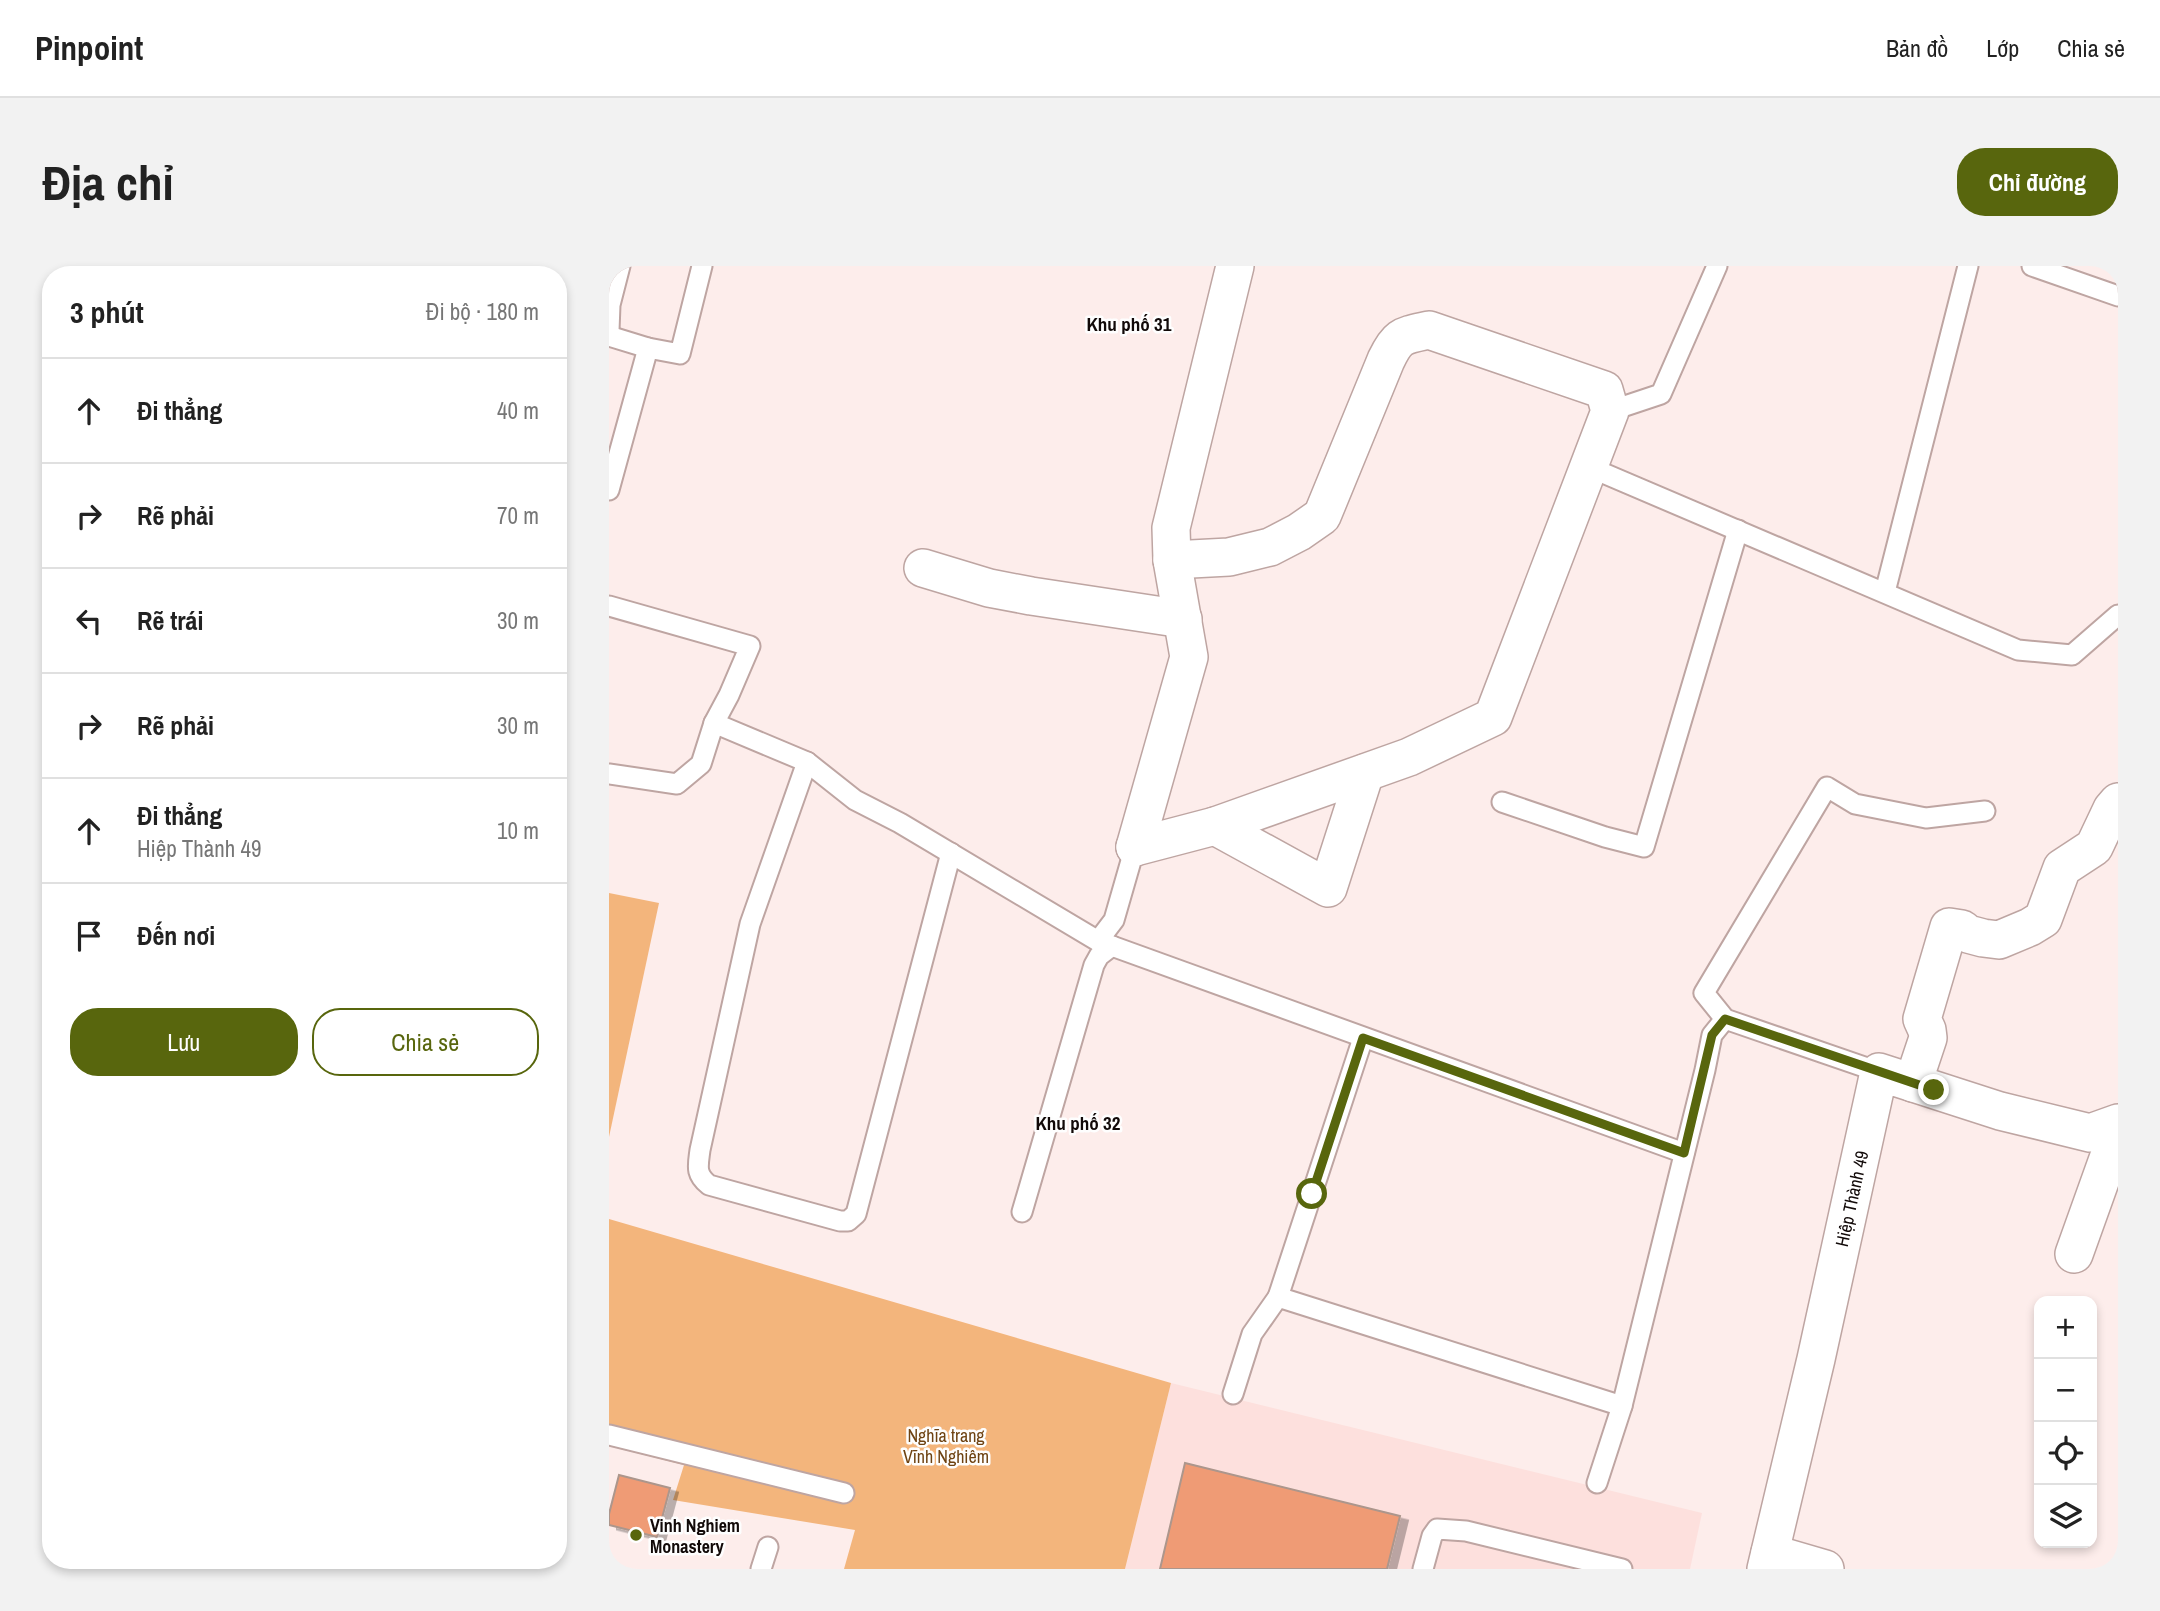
<!DOCTYPE html>
<html lang="vi">
<meta charset="utf-8">
<style>
body{margin:0;font-family:"Archivo Narrow",sans-serif;background:#f2f2f2;color:#222}
.controls{position:absolute;right:21px;bottom:21px;display:grid;overflow:hidden;border-radius:14px;box-shadow:0 4px 10px #0003}
.controls button{width:63px;height:63px;display:grid;place-items:center;padding:0;border:0;border-bottom:2px solid #e0e0e0;background:#fff;color:#222;font:35px sans-serif}
.stop{position:absolute;width:21px;height:21px;margin:-16px;border:5px solid #58660d;border-radius:50%;background:#fff}
.stop.end{background:#58660d;border-color:#fff;box-shadow:0 2px 7px #0008}
.list{margin:0;padding:0;list-style:none}
h2{display:flex;justify-content:space-between;align-items:center;height:91px;margin:0;padding:0 28px;font-size:30px}
h2 small{font-size:23px;font-weight:400;color:#767676}
.list li{display:grid;grid-template-columns:46px 1fr auto;gap:21px;align-items:center;box-sizing:border-box;height:105px;padding:0 28px;border-top:2px solid #e0e0e0}
.list b{display:block;font-size:26px;white-space:nowrap}
.list p{margin:0;font-size:23px;white-space:nowrap;color:#767676}
.list em{font-size:23px;font-style:normal;color:#767676}
.actions{display:flex;gap:14px;padding:21px 28px}
.actions a{flex:1;padding:16px 0;border:2px solid #58660d;border-radius:28px;text-align:center;font-size:24px;color:#58660d}
.actions .main{background:#58660d;color:#fff}
.icon{flex:none;width:38px;height:38px;fill:none;stroke:currentColor;stroke-width:2;stroke-linecap:round;stroke-linejoin:round}
.map{position:relative;flex:none;width:1509px;height:1303px;overflow:hidden;border-radius:28px}
header{display:flex;align-items:center;gap:42px;box-sizing:border-box;height:98px;padding:0 35px;background:#fff;border-bottom:2px solid #e0e0e0}
header strong{font-size:33px}
nav{display:flex;gap:38px;margin-inline-start:auto;font-size:24px}
.intro{display:flex;align-items:center;justify-content:space-between;box-sizing:border-box;height:168px;padding:0 42px}
h1{margin:0;font-size:49px}
.button{padding:18px 32px;border-radius:28px;background:#58660d;color:#fff;font-size:24px;font-weight:700}
main{display:flex;gap:42px;padding:0 42px}
aside{flex:1;background:#fff;border-radius:28px;box-shadow:0 4px 10px #0003}
.map>svg:first-child{display:block}
.built{fill:#fde0dd}
.green{fill:#f3b57c}
.building{fill:#ef9b75;stroke:#ac968c;stroke-width:2;filter:url(#shadow)}
.lines{fill:none;stroke-linecap:round;stroke-linejoin:round}
.service-casing{stroke:#bea5a2;stroke-width:23}
.minor-casing{stroke:#bea5a2;stroke-width:40}
.service{stroke:#fff;stroke-width:19}
.minor{stroke:#fff;stroke-width:37}
.route{stroke:#58660d;stroke-width:9}
.poi-dot{fill:#58660d;stroke:#fefefe;stroke-width:2.5}
.labels{text-anchor:middle;dominant-baseline:central;stroke-width:5;stroke-linejoin:round;paint-order:stroke}
.street-label{font-size:18px;fill:#110908;stroke:#fefefe}
.park-label{font-size:18px;fill:#6e4211;stroke:#fefefe}
.poi-label{font-size:18px;font-weight:bold;fill:#110908;stroke:#fefefe;text-anchor:start}
.neighbourhood-label{font-size:19px;font-weight:bold;fill:#110908;stroke:#fefefe}
</style>
<header>
<strong>Pinpoint</strong>
<nav><a>Bản đồ</a><a>Lớp</a><a>Chia sẻ</a></nav>
</header>
<div class="intro"><h1>Địa chỉ</h1><a class="button">Chỉ đường</a></div>
<main>
<aside>
<h2>3 phút<small>Đi bộ · 180 m</small></h2>
<ul class="list">
<li><svg class="icon" aria-label="ahead" viewBox="0 0 24 24"><path d="M12 20V5M6 11l6-6 6 6"/></svg><div><b>Đi thẳng</b></div><em>40 m</em></li>
<li><svg class="icon" aria-label="right" viewBox="0 0 24 24"><path d="M7 20v-9h11M14 6l5 5-5 5"/></svg><div><b>Rẽ phải</b></div><em>70 m</em></li>
<li><svg class="icon" aria-label="left" viewBox="0 0 24 24"><path d="M17 20v-9H6M10 6l-5 5 5 5"/></svg><div><b>Rẽ trái</b></div><em>30 m</em></li>
<li><svg class="icon" aria-label="right" viewBox="0 0 24 24"><path d="M7 20v-9h11M14 6l5 5-5 5"/></svg><div><b>Rẽ phải</b></div><em>30 m</em></li>
<li><svg class="icon" aria-label="ahead" viewBox="0 0 24 24"><path d="M12 20V5M6 11l6-6 6 6"/></svg><div><b>Đi thẳng</b><p>Hiệp Thành 49</p></div><em>10 m</em></li>
<li><svg class="icon" aria-label="arrive" viewBox="0 0 24 24"><path d="M6 21V4h12l-3 4 3 4H6"/></svg><div><b>Đến nơi</b></div></li>
</ul>
<div class="actions"><a class="main">Lưu</a><a>Chia sẻ</a></div>
</aside>
<div class="map">
<svg width="1509" height="1303" viewBox="0 0 1509 1303">
<defs>
<filter id="shadow"><feDropShadow dx="8" dy="4.5" stdDeviation="0" flood-color="#0004"/></filter>
</defs>
<rect width="100%" height="100%" fill="#fdedeb"/>
<polygon class="built" points="562,1117 1093,1247 1081,1303 516,1303"/>
<g class="green">
<polygon points="0,627 50,637 0,871"/>
<polygon points="0,953 562,1117 516,1303 235,1303 246,1264 64,1234 75,1199 0,1180"/>
</g>
<g class="building">
<polygon points="576,1197 791,1250 778,1303 551,1303"/>
<polygon points="10,1209 61,1222 48,1271 0,1259 0,1248"/>
</g>
<g class="lines">
<defs>
<g id="service">
<polyline points="1423,0 1509,30"/>
<polyline points="0,65 1,39 11,0"/>
<polyline points="0,70 39,82"/>
<polyline points="1001,145 1052,128 1108,0"/>
<polyline points="980,201 1409,384 1463,389 1509,349"/>
<polyline points="0,224 39,82 71,88 93,0"/>
<polyline points="1276,326 1359,0"/>
<polyline points="0,340 141,380 120,429 105,457 92,498 68,518 0,508"/>
<polyline points="105,457 198,496 246,534 291,557 489,675 1075,887"/>
<path d="M 198,496 L 141,658 L 91,884 C 89,900 86,908 100,919 L 231,955 L 239,955 L 247,948 L 342,587"/>
<polyline points="893,536 996,571 1035,581 1129,264"/>
<polyline points="489,675 505,654 526,581"/>
<polyline points="754,772 669,1031 1013,1140"/>
<polyline points="1270,806 1116,753 1095,727 1218,521 1246,538 1317,552 1376,545"/>
<polyline points="413,946 485,699 490,690 503,680"/>
<polyline points="624,1128 643,1068 669,1031"/>
<polyline points="0,1169 235,1227"/>
<polyline points="988,1217 1013,1140 1096,804 1103,769 1116,753"/>
<polyline points="152,1303 159,1281"/>
<polyline points="814,1303 823,1270 828,1263 857,1265 1013,1303"/>
</g>
<g id="minor">
<polyline points="314,302 380,322 422,330 574,353"/>
<polyline points="606,560 719,622 756,507"/>
<path d="M 526,581 L 606,560 L 800,491 L 884,451 L 1001,145 L 995,124 L 820,64 C 793,70 789,69 777,94 L 713,250 L 690,266 L 661,281 L 620,291 L 563,294"/>
<polyline points="526,581 580,391 563,294 562,262 626,0"/>
<polyline points="1304,817 1319,772 1318,764 1313,753 1340,661 1353,663 1359,668 1374,672 1390,674 1421,661 1434,653 1453,602 1485,581 1503,543 1509,536"/>
<polyline points="1465,988 1509,865"/>
<polyline points="1161,1287 1216,1303"/>
<path id="s1" d="M 1157,1303 L 1207,1093 L 1270,806 L 1391,845 L 1481,867 L 1509,857"/>
</g>
</defs>
<use href="#service" class="service-casing"/>
<use href="#minor" class="minor-casing"/>
<use href="#service" class="service"/>
<use href="#minor" class="minor"/>
</g>
<g class="lines">
<polyline class="route" points="703,928 754,772 1075,887 1103,769 1116,753 1325,824"/>
</g>
<circle class="poi-dot" cx="27" cy="1269" r="7"/>
<g class="labels">
<g class="street-label">
<text stroke="none"><textPath href="#s1" startOffset="380">Hiệp Thành 49</textPath></text>
</g>
<g class="park-label">
<text x="337" y="1169">Nghĩa trang<tspan x="337" dy="21">Vĩnh Nghiêm</tspan></text>
</g>
<g class="poi-label">
<text x="41" y="1259">Vinh Nghiem<tspan x="41" dy="21">Monastery</tspan></text>
</g>
<g class="neighbourhood-label">
<text x="520" y="58">Khu phố 31</text>
<text x="469" y="857">Khu phố 32</text>
</g>
</g>
</svg>
<div class="controls">
<button>+</button>
<button>−</button>
<button><svg class="icon" aria-label="locate" viewBox="0 0 24 24"><circle cx="12" cy="12" r="6"/><path d="M12 2v4M12 18v4M2 12h4M18 12h4"/></svg></button>
<button><svg class="icon" aria-label="layers" viewBox="0 0 24 24"><path d="M12 4l9 5-9 5-9-5zM3 14l9 5 9-5"/></svg></button>
</div>
<div class="stop" style="left:703px;top:928px"></div>
<div class="stop end" style="left:1325px;top:824px"></div>
</div>
</main>
